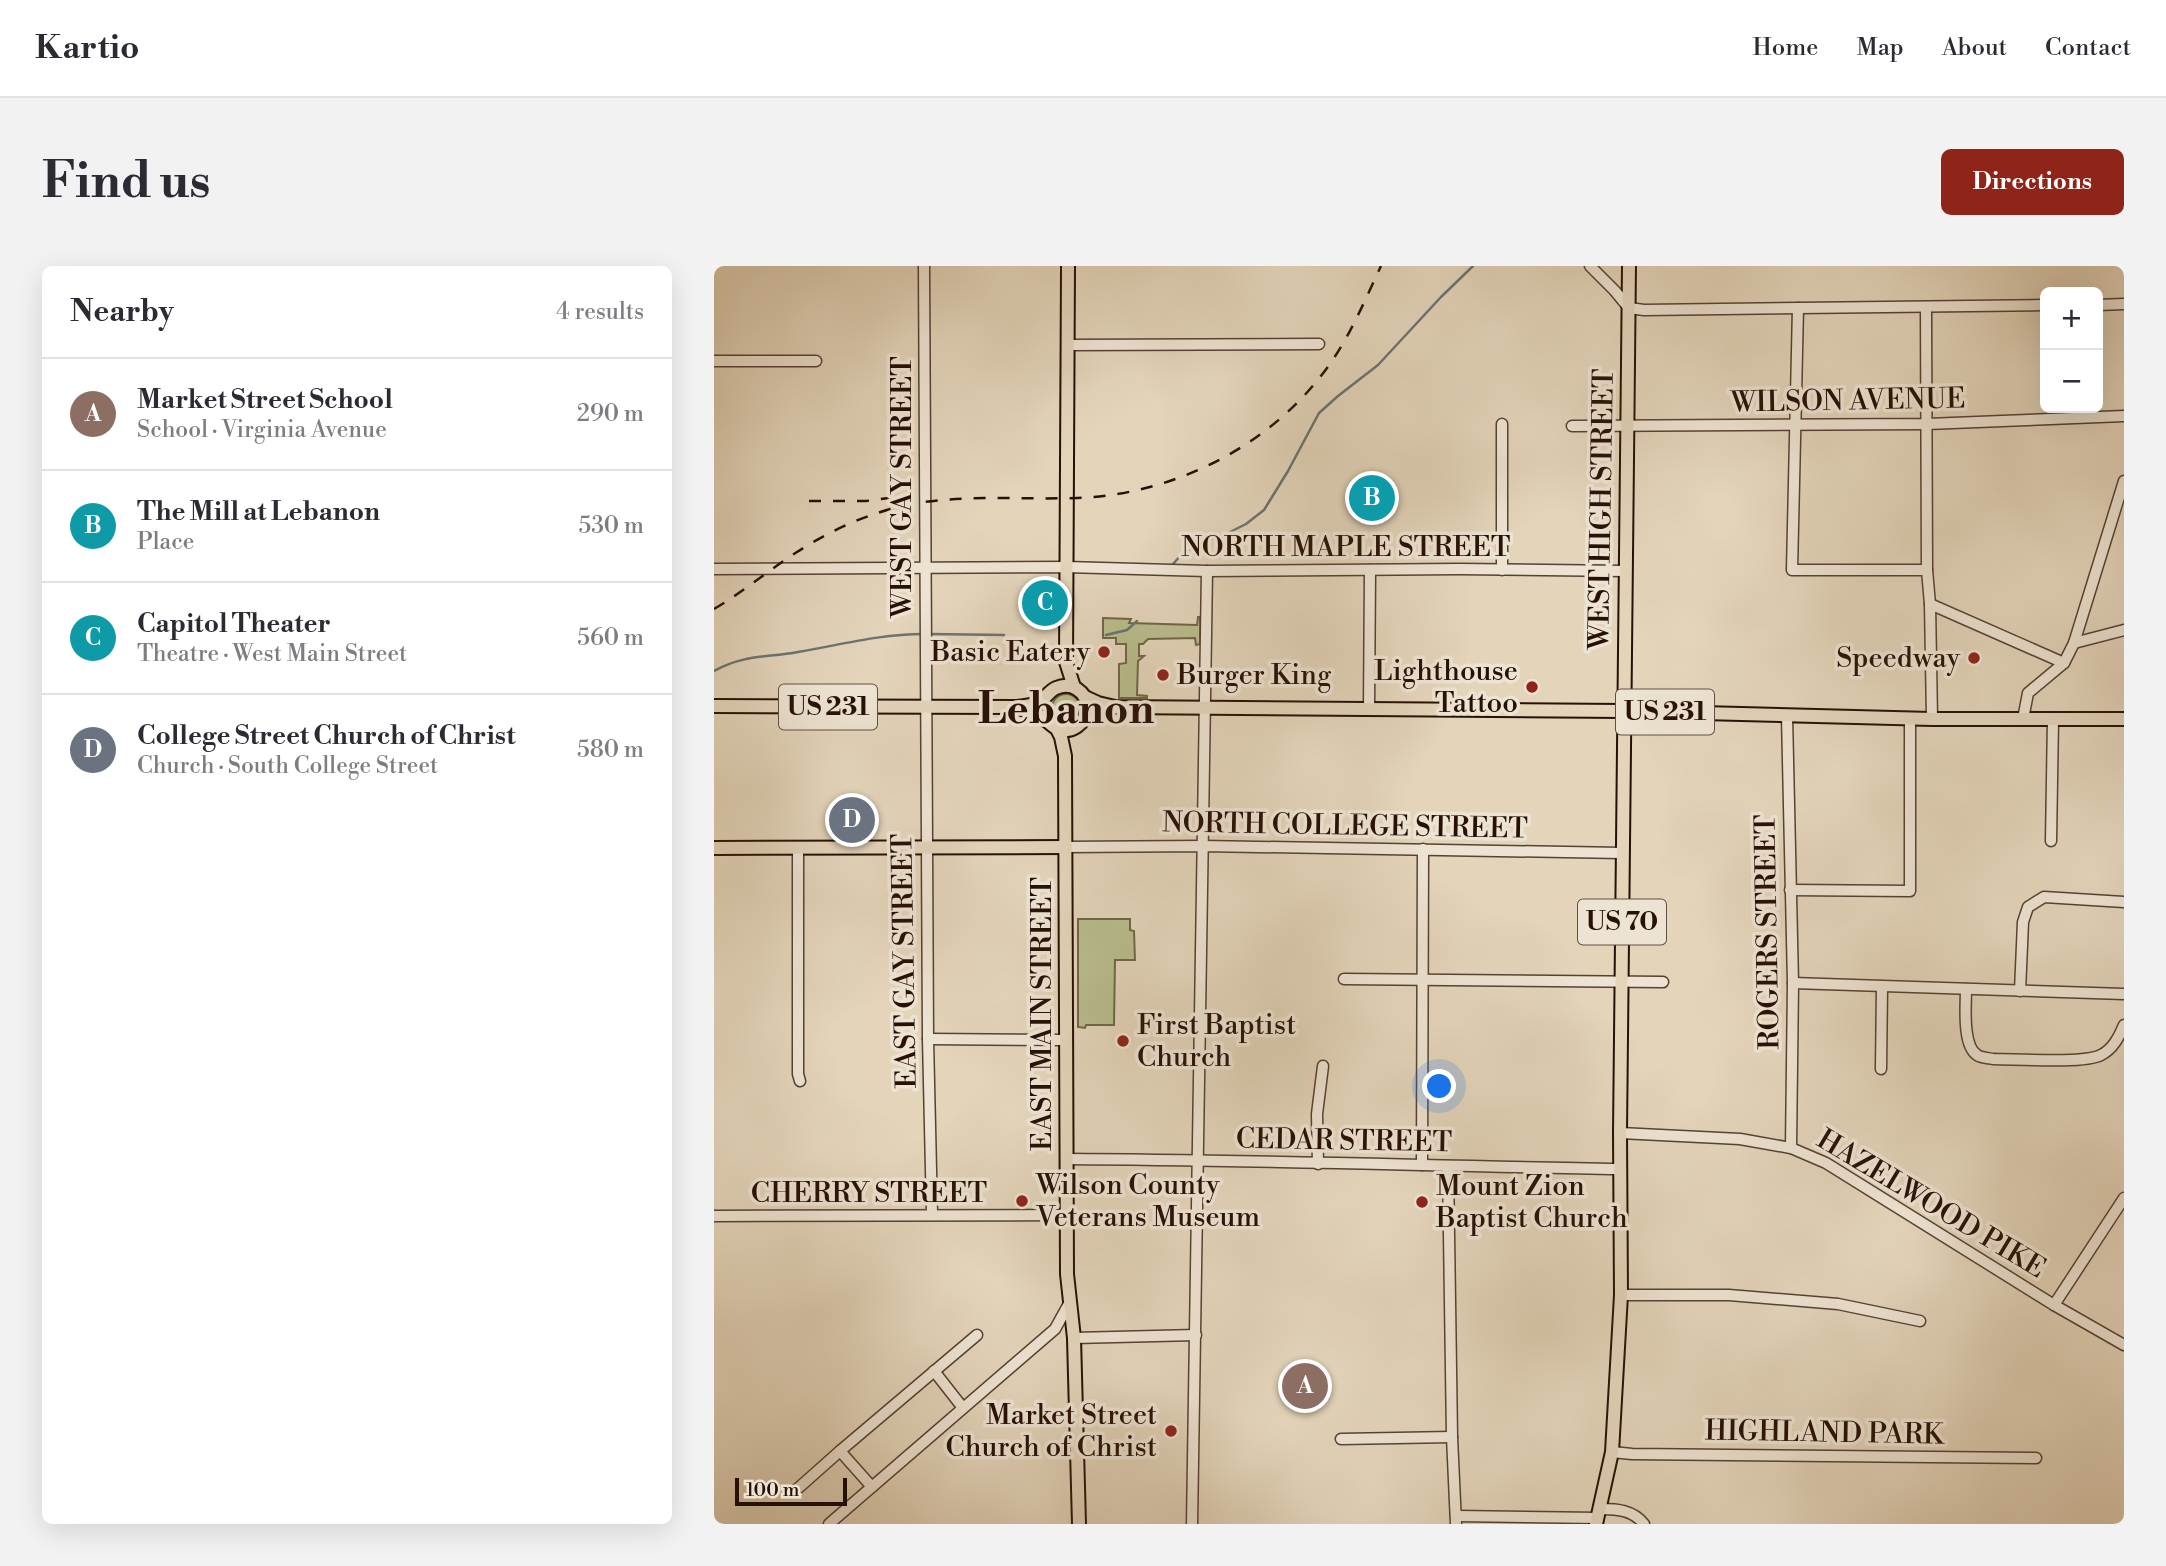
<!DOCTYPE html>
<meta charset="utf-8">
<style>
body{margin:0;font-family:"Libre Bodoni",serif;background:#f2f2f3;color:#2b2b33}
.controls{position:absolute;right:21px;top:21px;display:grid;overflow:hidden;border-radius:10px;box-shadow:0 7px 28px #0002}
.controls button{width:63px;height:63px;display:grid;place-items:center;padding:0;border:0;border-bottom:2px solid #e1e1e2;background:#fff;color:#2b2b33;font:35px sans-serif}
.scale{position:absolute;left:21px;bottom:18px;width:112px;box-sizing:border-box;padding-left:7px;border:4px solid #271006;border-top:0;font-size:19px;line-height:24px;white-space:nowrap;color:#271006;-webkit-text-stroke:5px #ede3d2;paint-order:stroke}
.you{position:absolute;left:726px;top:821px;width:24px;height:24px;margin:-18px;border:5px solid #fff;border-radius:50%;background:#1a73e8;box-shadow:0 0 0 10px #1a73e833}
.badge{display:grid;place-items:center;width:46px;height:46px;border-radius:50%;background:#8f2418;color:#fff;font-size:23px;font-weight:700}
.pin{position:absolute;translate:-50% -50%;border:4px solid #fff;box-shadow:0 2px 7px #0006}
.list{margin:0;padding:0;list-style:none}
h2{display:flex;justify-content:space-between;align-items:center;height:91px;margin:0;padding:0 28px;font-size:30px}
h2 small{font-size:23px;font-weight:400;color:#7c7c81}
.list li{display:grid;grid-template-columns:46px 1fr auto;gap:21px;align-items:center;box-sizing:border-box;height:112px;padding:0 28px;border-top:2px solid #e1e1e2}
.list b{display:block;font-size:26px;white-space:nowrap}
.list p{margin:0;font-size:23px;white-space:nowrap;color:#7c7c81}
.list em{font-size:23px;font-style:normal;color:#7c7c81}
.map{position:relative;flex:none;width:1410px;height:1258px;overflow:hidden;border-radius:10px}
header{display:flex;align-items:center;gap:42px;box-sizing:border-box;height:98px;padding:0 35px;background:#fff;border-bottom:2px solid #e1e1e2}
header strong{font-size:33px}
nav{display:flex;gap:38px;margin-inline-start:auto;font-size:24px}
.intro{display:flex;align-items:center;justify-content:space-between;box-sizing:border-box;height:168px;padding:0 42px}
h1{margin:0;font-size:49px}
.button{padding:18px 32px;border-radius:10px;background:#8f2418;color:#fff;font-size:24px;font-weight:700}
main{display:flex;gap:42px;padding:0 42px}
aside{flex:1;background:#fff;border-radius:10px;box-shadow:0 7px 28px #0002}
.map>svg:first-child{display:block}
.green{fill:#b8bc8c;stroke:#706649;stroke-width:2}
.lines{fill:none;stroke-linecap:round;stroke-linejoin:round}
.stream{stroke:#6a7471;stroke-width:2.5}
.minor-casing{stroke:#564133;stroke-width:13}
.major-casing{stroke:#271006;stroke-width:16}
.minor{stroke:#ede3d2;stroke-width:10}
.major{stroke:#e3d4ba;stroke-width:12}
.rail{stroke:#271006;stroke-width:2.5;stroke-dasharray:12 12;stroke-linecap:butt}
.poi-dot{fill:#8f2418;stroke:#ede3d2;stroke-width:2.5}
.labels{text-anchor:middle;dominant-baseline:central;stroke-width:7;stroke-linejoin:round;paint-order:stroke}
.shield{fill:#ede3d2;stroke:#624f43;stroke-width:2}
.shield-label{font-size:26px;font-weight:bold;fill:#271006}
.street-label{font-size:28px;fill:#271006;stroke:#ede3d2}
.poi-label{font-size:28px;fill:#271006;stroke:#ede3d2;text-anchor:end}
.town-label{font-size:42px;font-weight:bold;fill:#271006;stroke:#ede3d2}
</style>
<header>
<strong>Kartio</strong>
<nav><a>Home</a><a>Map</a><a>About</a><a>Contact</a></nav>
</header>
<div class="intro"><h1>Find us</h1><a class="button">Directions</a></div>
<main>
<aside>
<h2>Nearby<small>4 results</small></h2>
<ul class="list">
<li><span class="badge" style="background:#8d6e63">A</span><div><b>Market Street School</b><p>School · Virginia Avenue</p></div><em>290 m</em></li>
<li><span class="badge" style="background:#0f9aa8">B</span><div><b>The Mill at Lebanon</b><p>Place</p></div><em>530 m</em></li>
<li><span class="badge" style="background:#0f9aa8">C</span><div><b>Capitol Theater</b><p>Theatre · West Main Street</p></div><em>560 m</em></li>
<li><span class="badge" style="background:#6b7280">D</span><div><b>College Street Church of Christ</b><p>Church · South College Street</p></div><em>580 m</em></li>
</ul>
</aside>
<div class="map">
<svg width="1410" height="1258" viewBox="0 0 1410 1258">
<rect width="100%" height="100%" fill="#e3d4ba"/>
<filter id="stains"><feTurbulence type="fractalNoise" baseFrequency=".00286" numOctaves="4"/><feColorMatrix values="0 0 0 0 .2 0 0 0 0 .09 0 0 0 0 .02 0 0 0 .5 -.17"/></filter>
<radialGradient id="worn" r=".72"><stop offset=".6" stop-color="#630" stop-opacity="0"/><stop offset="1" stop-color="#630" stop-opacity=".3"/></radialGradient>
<g class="green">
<polygon points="484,351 486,351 486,378 482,379 481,372 434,373 429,378 425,378 425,390 430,390 424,395 423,429 433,430 433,432 405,432 405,398 412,397 412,378 402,378 402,372 389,372 389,352 417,353 415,357 483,359"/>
<circle cx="352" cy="442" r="14"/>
<polygon points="364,653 416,653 416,664 420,665 421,694 401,694 400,759 372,759 371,762 364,761"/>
</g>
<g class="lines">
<g class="stream">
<polyline points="459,298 469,287 490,275 512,268 532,258 550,244 574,205 605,147 624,130 664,99 727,31 759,0"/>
<polyline points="215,368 290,369"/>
<polyline points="392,369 413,364 423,355"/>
<path d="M 0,405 C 31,388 52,392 84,386 C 126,379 166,368 209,368"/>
</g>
<defs>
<g id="minor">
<polyline points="210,0 214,773 218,948"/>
<polyline points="876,0 901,25 915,42 930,44 1331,39"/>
<polyline points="1384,39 1410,38"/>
<polyline points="1212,41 1213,304 1216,338 1218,453"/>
<polyline points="1084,42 1078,304 1213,304"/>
<polyline points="353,79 605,78"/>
<polyline points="0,95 102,95"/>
<polyline points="788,158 788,304"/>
<polyline points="858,160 1213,158 1410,150"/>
<polyline points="0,303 352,301 493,305 745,303 912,305"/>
<polyline points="1216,338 1350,397"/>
<polyline points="1360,377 1410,364"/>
<polyline points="655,443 656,304"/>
<polyline points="1073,450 1079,717 1077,882"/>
<polyline points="1309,453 1314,427 1350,397 1360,377 1410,215"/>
<polyline points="1337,575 1339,453"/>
<polyline points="352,581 489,580 908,587"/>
<polyline points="84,582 84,808 86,815"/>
<polyline points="1076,624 1196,625 1196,453"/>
<polyline points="630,713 949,716"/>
<polyline points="1079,717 1410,728"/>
<path d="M 1252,723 C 1252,739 1248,779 1263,789 C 1267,792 1274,792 1279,793 C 1302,793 1370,798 1387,789 C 1399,783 1405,771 1410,759"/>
<polyline points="1306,725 1309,656 1314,641 1330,631 1410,636"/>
<polyline points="214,773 352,774"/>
<polyline points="1167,803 1168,721"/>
<polyline points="906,867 1026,873 1077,882 1112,897 1340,1039 1410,1079"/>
<path d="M 353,893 C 537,894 721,900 906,903"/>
<polyline points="604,898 603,848 609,800"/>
<polyline points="708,899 709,583"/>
<polyline points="734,900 738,1171 742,1258"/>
<polyline points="0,950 353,949"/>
<polyline points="907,1029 1015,1029 1124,1038 1206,1055"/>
<polyline points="1340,1039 1410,932"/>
<polyline points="360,1072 482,1069"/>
<polyline points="220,1105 249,1142"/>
<polyline points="627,1173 738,1171"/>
<polyline points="898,1186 918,1188 1322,1192"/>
<polyline points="158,1221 126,1185 263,1069"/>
<polyline points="81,1225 126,1185"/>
<path d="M 887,1243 C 903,1243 919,1244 930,1258"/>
<polyline points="742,1250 884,1252"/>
<polyline points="115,1258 341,1063 356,1036"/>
<polyline points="478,1258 493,305"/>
</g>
<g id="major">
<polyline points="354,0 352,396 360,421"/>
<polyline points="371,431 384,437 401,441 911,445 1218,453 1410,453"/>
<path d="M 0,440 L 303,441 C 310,440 318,440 325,436 C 331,433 335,425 342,422 C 358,415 372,426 374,441 C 372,457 358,469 342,462 C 335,458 331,452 324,449 C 317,446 310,444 303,441"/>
<polyline points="342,461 347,471 351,490 353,1008 360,1072 365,1258"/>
<polyline points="0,582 352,581"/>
<polyline points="882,1258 898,1186 907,1029 906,867 915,0"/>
</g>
</defs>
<use href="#minor" class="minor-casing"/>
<use href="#major" class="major-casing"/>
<use href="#minor" class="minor"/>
<use href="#major" class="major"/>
<g class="rail">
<polyline points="95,235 152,235 191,230"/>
<path d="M 0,343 C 29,326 55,304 83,286 C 114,266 148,250 184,241 C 243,227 303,234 363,232 C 455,229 549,184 606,111 C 633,78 649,38 667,0"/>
</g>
</g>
<g class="poi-dot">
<circle cx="390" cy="386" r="7"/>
<circle cx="1260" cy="392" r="7"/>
<circle cx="449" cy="409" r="7"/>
<circle cx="818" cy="421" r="7"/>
<circle cx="409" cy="775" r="7"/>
<circle cx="308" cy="935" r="7"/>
<circle cx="708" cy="936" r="7"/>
<circle cx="457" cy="1165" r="7"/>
</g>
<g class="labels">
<g class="shield">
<rect x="65" y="418.5" width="98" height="45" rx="5"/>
<rect x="902" y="423.5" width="98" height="45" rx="5"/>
<rect x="864" y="633.5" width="88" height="45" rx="5"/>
</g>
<g class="shield-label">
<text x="114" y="441">US 231</text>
<text x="951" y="446">US 231</text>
<text x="908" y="656">US 70</text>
</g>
<g class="street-label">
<text transform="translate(1134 135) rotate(-1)">WILSON AVENUE</text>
<text transform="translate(188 221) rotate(-90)">WEST GAY STREET</text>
<text transform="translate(888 243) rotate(-89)">WEST HIGH STREET</text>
<text x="632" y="281">NORTH MAPLE STREET</text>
<text transform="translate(631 560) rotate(1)">NORTH COLLEGE STREET</text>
<text transform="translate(1054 666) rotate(-91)">ROGERS STREET</text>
<text transform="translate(191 695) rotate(-91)">EAST GAY STREET</text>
<text transform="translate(328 748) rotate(-90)">EAST MAIN STREET</text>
<text transform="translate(630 875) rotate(1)">CEDAR STREET</text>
<text x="155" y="927">CHERRY STREET</text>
<text transform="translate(1217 938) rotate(31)">HAZELWOOD PIKE</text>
<text transform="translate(1110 1167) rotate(1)">HIGHLAND PARK</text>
</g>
<g class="poi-label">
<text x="376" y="386">Basic Eatery</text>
<text x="1246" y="392">Speedway</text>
<text x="804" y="405">Lighthouse<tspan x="804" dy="32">Tattoo</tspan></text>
<text x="463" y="409" text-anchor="start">Burger King</text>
<text x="423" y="759" text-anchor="start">First Baptist<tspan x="423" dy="32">Church</tspan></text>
<text x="322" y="919" text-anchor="start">Wilson County<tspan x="322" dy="32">Veterans Museum</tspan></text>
<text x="722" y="920" text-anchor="start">Mount Zion<tspan x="722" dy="32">Baptist Church</tspan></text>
<text x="443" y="1149">Market Street<tspan x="443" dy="32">Church of Christ</tspan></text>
</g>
<g class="town-label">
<text x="352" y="444">Lebanon</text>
</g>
</g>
<rect width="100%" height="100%" filter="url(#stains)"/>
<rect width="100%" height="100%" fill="url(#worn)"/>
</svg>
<div class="controls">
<button>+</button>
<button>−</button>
</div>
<div class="scale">100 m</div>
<div class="you"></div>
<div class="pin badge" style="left:591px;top:1120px;background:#8d6e63">A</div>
<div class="pin badge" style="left:658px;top:232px;background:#0f9aa8">B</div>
<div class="pin badge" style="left:331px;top:337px;background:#0f9aa8">C</div>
<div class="pin badge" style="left:138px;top:554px;background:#6b7280">D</div>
</div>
</main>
